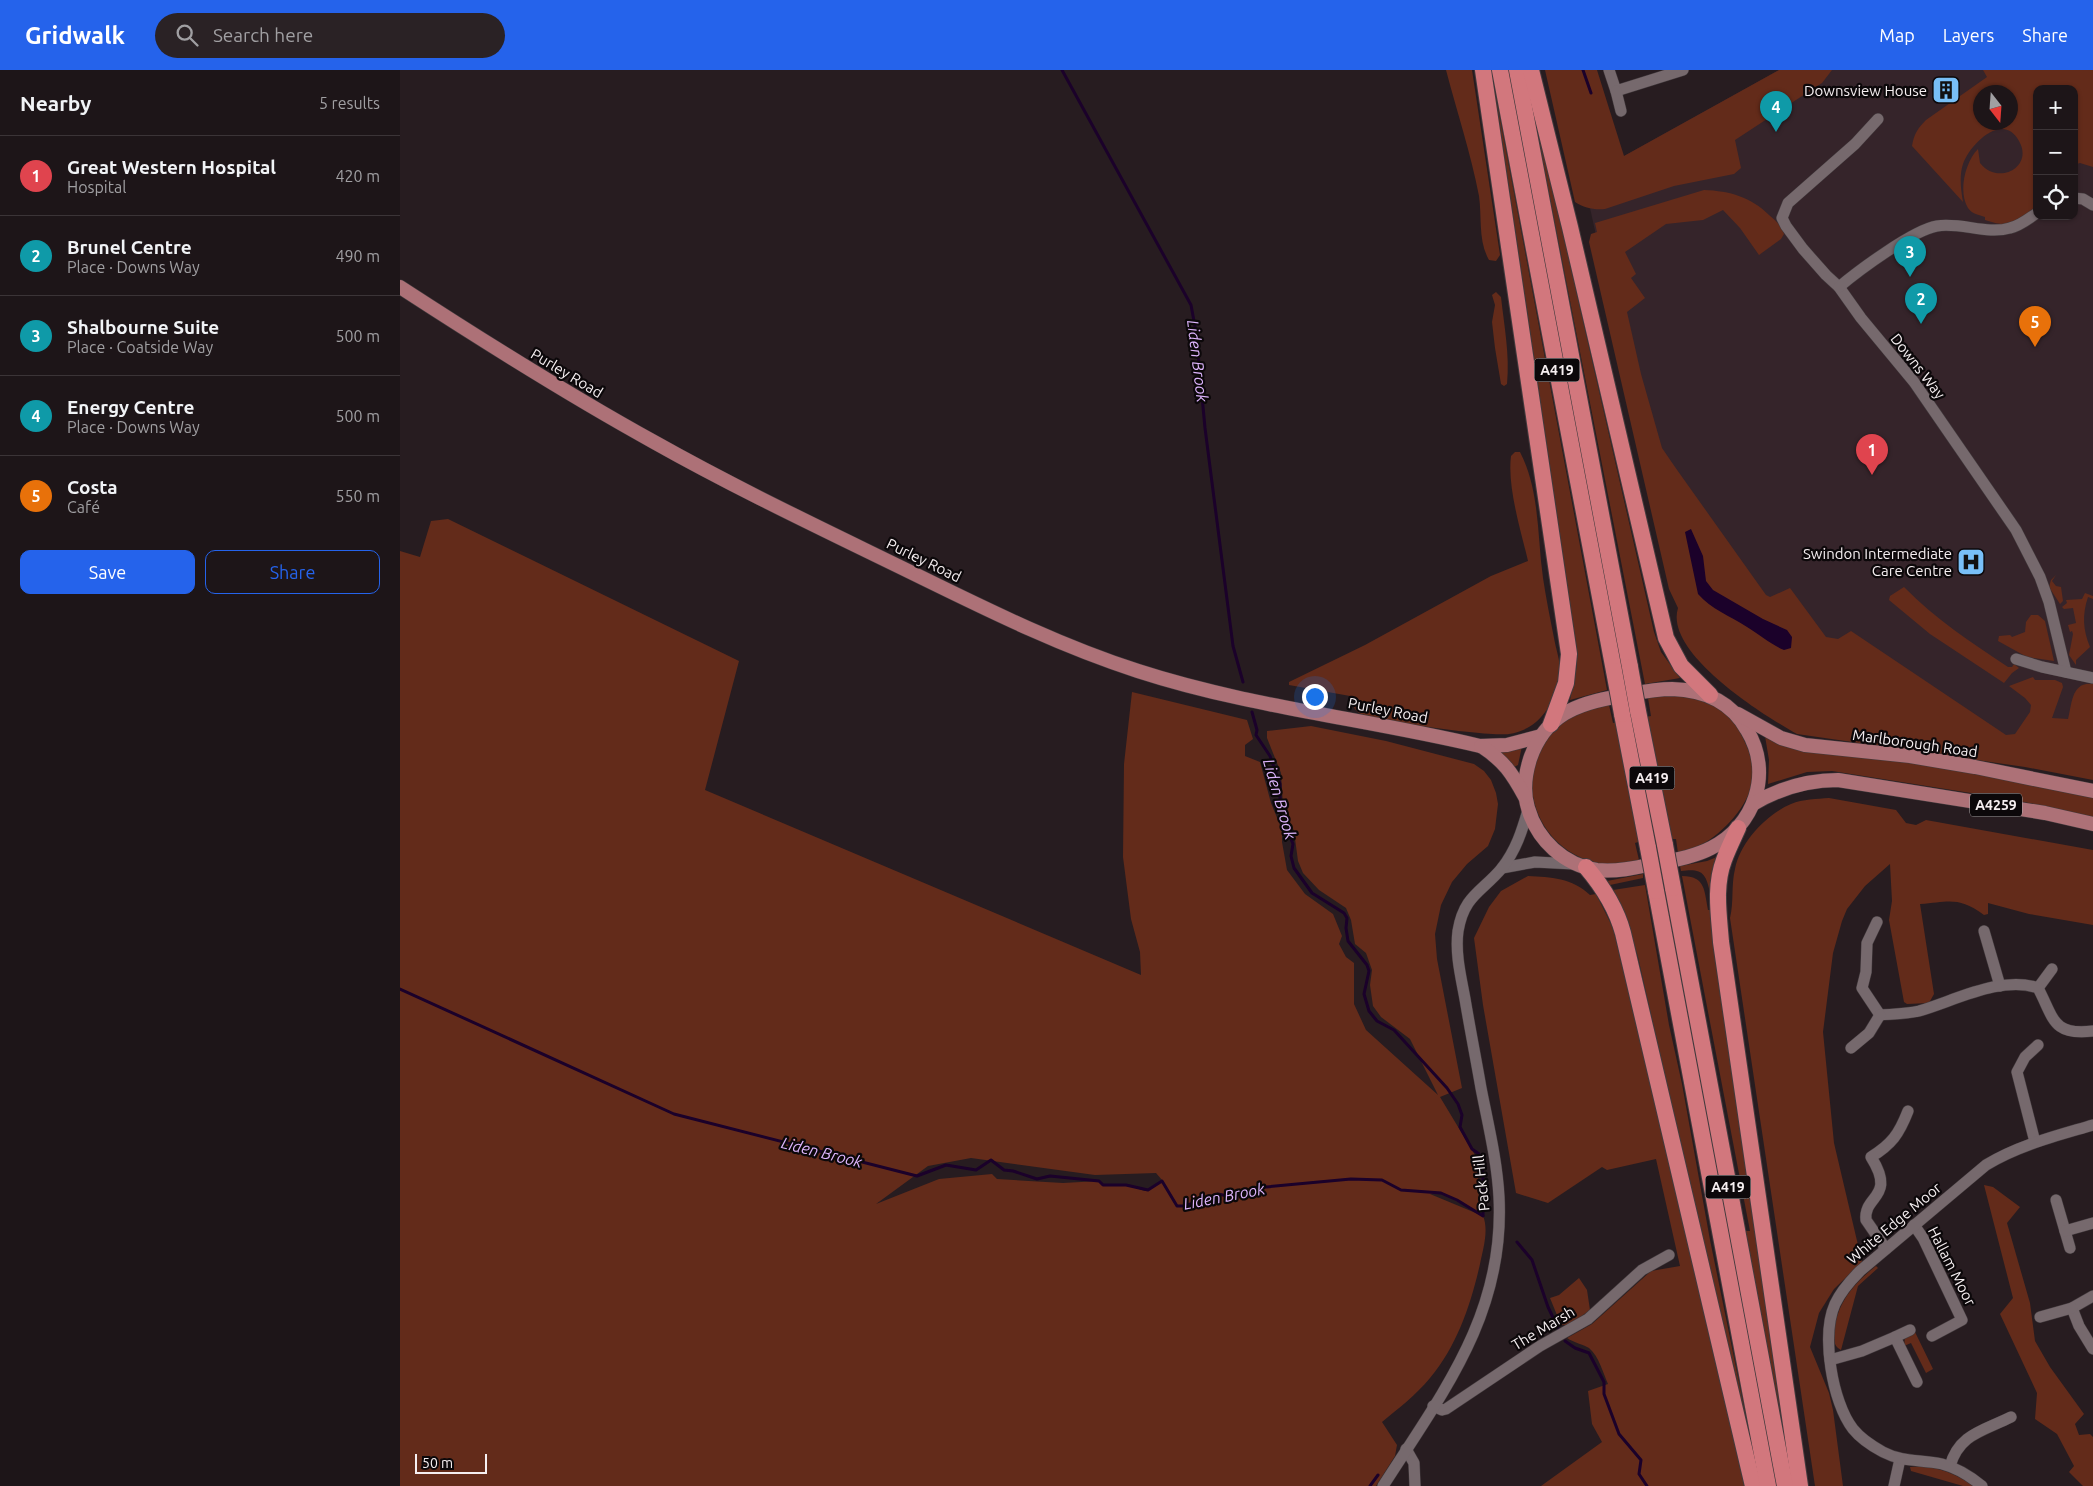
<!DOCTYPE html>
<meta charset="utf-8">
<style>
body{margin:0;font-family:Ubuntu,sans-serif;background:#2a2225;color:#f1f3f6}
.controls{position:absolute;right:15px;top:15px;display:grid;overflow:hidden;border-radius:10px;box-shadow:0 1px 4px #0004}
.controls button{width:45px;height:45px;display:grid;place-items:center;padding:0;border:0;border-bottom:1px solid #3b3437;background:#1d1518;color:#f1f3f6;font:25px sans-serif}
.compass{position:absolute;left:1573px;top:15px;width:45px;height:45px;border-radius:50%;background:#1d1518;box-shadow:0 1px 4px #0004;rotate:163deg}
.scale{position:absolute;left:15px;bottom:12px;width:72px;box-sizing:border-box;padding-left:5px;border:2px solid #f6eff1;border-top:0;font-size:14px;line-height:18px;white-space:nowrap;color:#f6eff1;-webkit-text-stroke:4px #0c080a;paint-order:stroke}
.you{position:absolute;left:914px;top:626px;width:18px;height:18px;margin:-12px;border:4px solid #fff;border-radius:50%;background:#1a73e8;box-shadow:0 0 0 8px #1a73e833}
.badge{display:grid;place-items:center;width:32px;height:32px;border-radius:50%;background:#2563eb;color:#fff;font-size:16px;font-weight:700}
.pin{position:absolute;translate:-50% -41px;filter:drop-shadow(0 1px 2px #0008)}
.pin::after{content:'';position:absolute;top:26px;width:18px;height:15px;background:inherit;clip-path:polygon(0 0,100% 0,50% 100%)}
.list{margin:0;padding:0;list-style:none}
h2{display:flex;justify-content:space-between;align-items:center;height:65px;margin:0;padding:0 20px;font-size:21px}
h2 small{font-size:16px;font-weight:400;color:#a09fa2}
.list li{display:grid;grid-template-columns:32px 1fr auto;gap:15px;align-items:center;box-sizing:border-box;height:80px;padding:0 20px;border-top:1px solid #3b3437}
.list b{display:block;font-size:19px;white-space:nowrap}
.list p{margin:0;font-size:16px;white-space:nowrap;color:#a09fa2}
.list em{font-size:16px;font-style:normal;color:#a09fa2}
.actions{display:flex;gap:10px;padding:15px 20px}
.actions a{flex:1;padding:11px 0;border:1px solid #2563eb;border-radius:10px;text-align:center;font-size:18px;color:#2563eb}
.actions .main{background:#2563eb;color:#fff}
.icon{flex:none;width:28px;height:28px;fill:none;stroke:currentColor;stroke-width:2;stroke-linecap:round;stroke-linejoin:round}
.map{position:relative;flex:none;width:1693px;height:1416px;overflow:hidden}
header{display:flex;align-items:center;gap:30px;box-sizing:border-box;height:70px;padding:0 25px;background:#2563eb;color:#fff}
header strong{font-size:24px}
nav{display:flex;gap:28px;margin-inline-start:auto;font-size:18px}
.search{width:350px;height:45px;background:#2a2225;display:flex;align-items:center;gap:12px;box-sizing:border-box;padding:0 18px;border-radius:28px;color:#a09fa2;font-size:19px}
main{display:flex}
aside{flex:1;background:#1d1518}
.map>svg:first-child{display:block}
.built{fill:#35242a;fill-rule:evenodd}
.green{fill:#632b1a;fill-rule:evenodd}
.water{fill:#1b012a}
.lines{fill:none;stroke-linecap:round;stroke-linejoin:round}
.stream{stroke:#1b012a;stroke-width:3}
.minor-casing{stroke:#423a3d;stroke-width:12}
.major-casing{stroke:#423a3d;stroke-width:15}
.highway-casing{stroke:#423a3d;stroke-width:18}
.minor{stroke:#76696d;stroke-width:11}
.major{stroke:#ad7177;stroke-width:14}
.highway{stroke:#d2777d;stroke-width:16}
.highway-bridge-casing{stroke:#423a3d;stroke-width:18;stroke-linecap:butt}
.highway-bridge{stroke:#d2777d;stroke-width:16}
.labels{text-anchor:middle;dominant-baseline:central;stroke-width:4.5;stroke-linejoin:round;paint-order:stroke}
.shield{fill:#0c080a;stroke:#b0aaac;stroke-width:1}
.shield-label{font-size:14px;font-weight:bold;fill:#f6eff1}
.poi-label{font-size:15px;fill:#f6eff1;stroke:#0c080a;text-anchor:end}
.street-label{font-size:15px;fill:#f6eff1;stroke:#0c080a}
.water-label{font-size:16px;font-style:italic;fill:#ddb4fc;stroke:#0c080a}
</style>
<header>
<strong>Gridwalk</strong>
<div class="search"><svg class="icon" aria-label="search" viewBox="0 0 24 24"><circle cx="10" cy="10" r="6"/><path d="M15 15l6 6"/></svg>Search here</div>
<nav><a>Map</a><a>Layers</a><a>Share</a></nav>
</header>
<main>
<aside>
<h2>Nearby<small>5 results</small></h2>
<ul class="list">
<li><span class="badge" style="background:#e0444e">1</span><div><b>Great Western Hospital</b><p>Hospital</p></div><em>420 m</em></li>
<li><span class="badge" style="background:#0f9aa8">2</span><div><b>Brunel Centre</b><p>Place · Downs Way</p></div><em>490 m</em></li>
<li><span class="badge" style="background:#0f9aa8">3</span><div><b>Shalbourne Suite</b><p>Place · Coatside Way</p></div><em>500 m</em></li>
<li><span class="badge" style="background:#0f9aa8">4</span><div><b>Energy Centre</b><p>Place · Downs Way</p></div><em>500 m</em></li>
<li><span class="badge" style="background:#e8710a">5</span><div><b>Costa</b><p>Café</p></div><em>550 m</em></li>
</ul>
<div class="actions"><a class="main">Save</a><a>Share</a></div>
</aside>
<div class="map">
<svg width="1693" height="1416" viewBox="0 0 1693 1416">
<rect width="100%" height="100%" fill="#271c20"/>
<path class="built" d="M 1379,0 L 1619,0 L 1637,19 L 1637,146 L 1674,146 L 1674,51 L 1693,71 L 1693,706 L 1289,567 L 1213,243 L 1190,138 L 1191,129 L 1188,106 ZM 1580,22 L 1610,22 L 1610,52 L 1580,52 Z"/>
<g class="green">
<path d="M 1046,0 L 1072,0 L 1100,185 L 1096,191 L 1089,190 C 1078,171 1082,147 1079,126 C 1071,84 1057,42 1046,0 Z"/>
<path d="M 1145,0 L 1197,0 L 1224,86 L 1379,0 L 1432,0 L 1422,13 L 1335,70 L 1341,98 L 1334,104 L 1274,116 L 1205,139 C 1194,140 1184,138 1175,132 Z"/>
<path d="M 1583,0 L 1693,0 L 1693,97 L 1680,93 L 1674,95 L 1674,19 L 1637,19 L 1637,27 L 1633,33 L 1637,35 L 1637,137 C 1614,153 1612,159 1585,150 L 1585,147 C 1579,145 1572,144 1568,138 C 1558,122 1565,92 1578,79 L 1580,93 C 1598,116 1634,97 1619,71 C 1603,41 1570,74 1563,94 C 1559,106 1561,120 1563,132 L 1512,76 C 1514,64 1518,58 1526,50 L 1587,7 ZM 1580,22 L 1610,22 L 1610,52 L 1580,52 Z"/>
<polygon points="1094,16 1207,620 1170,630 1177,595 1177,581"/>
<polygon points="1138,67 1141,67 1254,562 1261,582 1280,608 1245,614"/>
<path d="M 1304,120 C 1330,121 1351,127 1369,145 C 1375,150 1382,156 1384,164 L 1381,169 L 1359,185 L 1340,158 L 1323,140 L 1303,150 L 1266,154 L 1225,182 L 1236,204 L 1231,208 L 1245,228 L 1227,242 L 1241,304 L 1262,378 L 1275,397 L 1366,525 L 1370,527 L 1390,518 L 1426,567 L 1438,569 L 1451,561 L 1606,665 L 1615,664 L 1630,642 L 1631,635 L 1625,628 L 1609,616 L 1633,607 L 1635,610 L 1655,610 L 1662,613 L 1663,617 L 1652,648 L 1668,649 C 1672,635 1671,611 1693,614 L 1693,710 L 1625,697 L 1397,664 C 1363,645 1264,583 1278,538 L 1269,519 L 1189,172 L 1191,164 L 1197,162 L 1195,153 Z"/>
<path d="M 1096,222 L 1101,227 C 1104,255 1110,285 1107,314 L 1104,316 L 1101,314 L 1095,278 L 1092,252 L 1095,235 L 1092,225 Z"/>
<path d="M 1115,382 L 1120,382 C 1140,421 1137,465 1143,508 C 1146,528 1150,548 1154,568 C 1156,580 1161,592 1160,605 C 1159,621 1148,642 1136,652 C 1128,659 1119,662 1109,664 C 1092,667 973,651 959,643 C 953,639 952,632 950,626 L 889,615 L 889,612 L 965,575 L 1091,506 L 1128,491 C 1121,461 1107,417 1111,386 Z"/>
<path d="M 48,449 L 339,591 L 305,720 L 741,905 L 740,882 L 731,849 L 723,787 L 724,694 L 732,622 L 847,650 L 853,669 L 845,675 L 845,686 L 860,692 L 871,733 L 882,760 L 882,772 L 887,800 L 905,824 L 933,844 L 942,866 L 939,874 L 946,887 L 954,893 L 954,934 L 966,960 L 1038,1025 L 1010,969 L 981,947 L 973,936 L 970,915 L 972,900 L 966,883 L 955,874 L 951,850 L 946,838 L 919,820 L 903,803 L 898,791 L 894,761 L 883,736 L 881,703 L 867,668 L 867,661 L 911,656 L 986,671 L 1074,694 L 1084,701 L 1091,710 L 1096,723 L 1098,734 L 1095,759 L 1088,776 L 1067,794 L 1052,812 L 1041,835 L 1035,864 L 1037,889 L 1062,1018 L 1040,1027 L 1078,1090 L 1079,1143 L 1041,1123 L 1030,1124 L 1083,1146 C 1089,1160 1083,1179 1080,1194 C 1071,1234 1057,1276 1030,1308 C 1016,1325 999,1338 982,1352 L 997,1375 L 995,1386 L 976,1416 L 0,1416 L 0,481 L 20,487 L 31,451 ZM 571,1088 L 695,1105 L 756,1103 L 762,1110 L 745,1121 L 726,1115 L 703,1115 L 699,1111 L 663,1113 L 597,1109 L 592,1104 L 539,1109 L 476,1134 L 528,1096 Z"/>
<polygon points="1656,505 1652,511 1656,516 1661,517 1663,531 1660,534 1649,517 1651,510"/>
<path d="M 1504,517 C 1535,549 1571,572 1608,597 L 1612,597 L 1614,594 L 1619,598 L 1612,603 L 1604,613 L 1530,564 L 1489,530 L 1490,526 Z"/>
<path d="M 1685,523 L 1693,526 L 1693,529 L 1688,527 C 1682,545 1683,560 1690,577 L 1676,590 L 1676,595 L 1669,585 L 1673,564 L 1672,561 L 1670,562 L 1668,555 L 1676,553 L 1673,538 L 1664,539 L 1662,537 L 1667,533 L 1666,530 L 1682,529 Z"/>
<polygon points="1631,545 1638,545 1645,551 1654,591 1627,587 1598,571 1599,566 1610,565 1612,567 1625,562 1626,552"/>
<path d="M 1266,624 C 1301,628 1327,634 1343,668 C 1349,680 1353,691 1353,705 C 1353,730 1327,759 1306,772 C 1298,777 1288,780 1278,783 L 1276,769 L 1270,769 L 1246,647 L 1251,646 L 1248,628 Z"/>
<path d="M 1209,635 L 1213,653 L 1218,652 L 1241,771 L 1235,773 L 1239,790 C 1224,793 1209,796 1194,792 C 1132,776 1109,697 1159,654 C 1173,642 1192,639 1209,635 Z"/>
<polygon points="1365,666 1385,676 1404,682 1447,685 1541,696 1693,727 1693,747 1615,730 1432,701 1407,702 1368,714 1369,690"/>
<polygon points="1122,676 1118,695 1114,697 1099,682"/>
<path d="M 1429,728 L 1496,740 L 1506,753 L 1516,755 L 1526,750 L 1693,780 L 1693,855 L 1629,844 L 1588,833 L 1588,844 L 1584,845 C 1558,826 1549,832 1520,834 L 1534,924 L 1529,933 L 1507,934 L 1504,932 L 1489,850 L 1492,831 L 1490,794 L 1465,816 L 1447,839 L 1442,851 L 1433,883 L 1423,962 L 1434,1073 L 1462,1192 L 1434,1219 L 1419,1243 L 1410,1277 L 1429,1323 L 1433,1340 L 1443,1416 L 1415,1416 L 1330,848 C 1334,832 1331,815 1335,799 C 1340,772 1367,744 1391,734 C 1403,729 1417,729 1429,728 Z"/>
<path d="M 1317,787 L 1310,823 C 1306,803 1302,798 1281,801 L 1280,796 L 1307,791 Z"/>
<polygon points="1243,804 1243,808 1210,815 1207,811"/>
<path d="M 1128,806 C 1151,807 1172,808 1190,825 L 1196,824 L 1213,858 L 1347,1416 L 1141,1416 L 1202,1372 L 1192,1354 L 1188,1321 L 1208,1314 C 1203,1303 1199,1286 1189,1278 C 1183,1274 1174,1273 1167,1268 L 1192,1254 L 1251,1201 L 1280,1196 L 1256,1089 L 1207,1100 L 1202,1097 L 1148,1133 L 1116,1123 L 1083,935 L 1074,868 L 1089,837 L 1101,821 Z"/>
<path d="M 1282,806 C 1306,806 1304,821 1308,840 L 1313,840 L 1394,1416 L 1345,1161 L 1350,1161 Z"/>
<polygon points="1245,815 1269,955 1282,1014 1310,1170 1349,1361 1345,1361 1238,887 1223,839 1213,820"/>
<polygon points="1262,819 1267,819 1379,1416 1374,1416"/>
<polygon points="1584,1115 1593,1117 1620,1137 1607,1153 1630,1233 1635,1271 1650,1297 1684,1344 1675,1354 1679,1365 1690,1364 1693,1367 1693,1416 1683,1416 1669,1402 1674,1396 1657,1364 1635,1349 1637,1323 1600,1244 1613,1228"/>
<path d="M 1476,1196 L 1478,1198 L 1458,1216 L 1441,1280 C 1434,1276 1434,1272 1434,1264 C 1436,1234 1453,1214 1476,1196 Z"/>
<polygon points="1179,1208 1187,1220 1190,1240 1169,1255 1161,1255 1150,1228 1159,1225"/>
<polygon points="1515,1262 1533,1299 1526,1303 1511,1273 1504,1276 1505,1267"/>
<path d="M 1510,1397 C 1532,1394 1556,1403 1573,1416 L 1563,1416 L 1511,1401 Z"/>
</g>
<path class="water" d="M 1291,459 L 1303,486 L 1306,511 L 1313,520 L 1363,549 L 1387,560 L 1392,567 L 1391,578 L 1384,580 C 1370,574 1360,565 1347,557 C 1330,546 1311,539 1298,524 L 1285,462 Z"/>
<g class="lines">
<g class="stream">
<polyline points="662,0 791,235 796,262 805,358 833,576 843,612"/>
<polyline points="1183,0 1191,23"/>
<polyline points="852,642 857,660 856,665 870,686 880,714 880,741 893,774 891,786 894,798 912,823 944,843 947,848 946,858 948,871 967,895 969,901 964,924 969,941 977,951 994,960 1047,1018 1058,1034 1062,1045 1060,1057 1072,1079 1079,1084 1081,1090 1083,1106 1083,1145"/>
<polyline points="0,919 274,1044 517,1106 546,1095 576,1100 591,1090 604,1100 613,1101 637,1109 650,1106 699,1111 703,1115 726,1115 748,1120 762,1111 777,1136 785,1136 818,1124 832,1127 855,1118 951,1109 982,1110 1001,1120 1041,1123 1057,1130 1083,1146"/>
<polyline points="1117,1172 1132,1190 1148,1237 1158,1258"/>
<polyline points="1165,1271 1175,1278 1189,1283 1204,1312 1204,1324 1219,1364 1241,1390 1239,1404 1247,1416"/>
<polyline points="970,1416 978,1405"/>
</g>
<defs>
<g id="minor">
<polyline points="1209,0 1216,21 1283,0"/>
<polyline points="1216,21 1221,41"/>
<polyline points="1478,49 1455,74 1388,133 1382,148 1386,156 1403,179 1426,205 1439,217 1461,248 1514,312 1616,460 1640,507 1649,532 1666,602"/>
<polyline points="1674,128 1683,129 1693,135"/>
<path d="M 1439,217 C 1458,201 1513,160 1537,156 C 1561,152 1587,165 1610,158 C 1620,156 1628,149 1637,143"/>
<polyline points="1616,589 1642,597 1693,608"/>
<polyline points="1102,798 1135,792 1174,794"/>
<polyline points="1477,852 1467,873 1466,902 1462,918 1480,945"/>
<polyline points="1584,861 1600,916"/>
<polyline points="1638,918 1652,899"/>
<path d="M 1480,945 C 1493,944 1507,944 1519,941 C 1554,931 1602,905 1638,918 C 1654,948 1652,966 1693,961"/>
<polyline points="1451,978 1469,963 1480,945"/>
<polyline points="1635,1072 1617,1002 1625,987 1638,975"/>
<polyline points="1656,1130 1670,1178"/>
<polyline points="1514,1155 1523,1168 1562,1250 1532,1266"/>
<polyline points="1665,1161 1693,1153"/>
<path d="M 1486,1179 L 1466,1150 C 1463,1125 1497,1128 1471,1087 C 1492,1074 1499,1064 1508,1041"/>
<polyline points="1693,1226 1672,1238 1679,1256 1693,1279"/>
<polyline points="1640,1247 1672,1238"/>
<polyline points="1495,1267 1510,1260"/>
<polyline points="1430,1290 1462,1281 1495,1267 1517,1312"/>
<polyline points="1033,1336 1042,1340 1046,1339 1140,1276 1188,1249 1242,1200 1269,1185"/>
<polyline points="1006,1379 1014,1393 1015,1416"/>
<path d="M 1550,1396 C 1559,1364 1583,1361 1611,1347"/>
<path d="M 983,1416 C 1043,1322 1105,1244 1099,1127 C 1097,1090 1088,1054 1081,1018 C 1076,989 1070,959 1065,929 C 1061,907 1055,884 1058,861 C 1064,825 1082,822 1102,798 C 1116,780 1122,761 1128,740"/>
<polyline points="1494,1416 1500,1389"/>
<path d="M 1582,1416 C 1570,1406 1557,1398 1542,1394 C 1521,1389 1504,1393 1483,1382 C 1472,1376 1461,1369 1453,1359 C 1432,1332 1421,1265 1435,1234 C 1441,1221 1450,1211 1460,1201 L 1586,1095 C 1619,1075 1656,1066 1693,1055"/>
</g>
<g id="major">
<path d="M 0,217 C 83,271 167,324 254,372 C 334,417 416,456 498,496 C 576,534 654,574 738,601 C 849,637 967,649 1080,676 L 1107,675 L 1141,666"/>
<path d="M 1272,619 C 1304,620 1331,631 1347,660 C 1373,703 1355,756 1311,778 C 1294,787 1272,791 1253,794 C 1235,798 1216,802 1197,800 C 1164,795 1137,770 1128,738 C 1123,722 1125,705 1130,689 C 1145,645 1177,633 1220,626 C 1237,623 1254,619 1272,619 Z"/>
<polyline points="1338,644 1381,668 1405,675 1510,686 1575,697 1693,721"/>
<path d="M 1081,676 C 1104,691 1112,703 1125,727"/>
<path d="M 1353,734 C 1380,718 1406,710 1438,710 L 1645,743 L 1693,754"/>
</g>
<g id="highway">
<polyline points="1083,0 1169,584 1166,613 1151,654"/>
<polyline points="1100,0 1214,601"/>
<polyline points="1117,0 1230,597"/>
<polyline points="1131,0 1170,157 1266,568 1281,596 1310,625"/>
<polyline points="1238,641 1265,775"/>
<polyline points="1222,644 1248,778"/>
<path d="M 1338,758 C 1333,769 1328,779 1324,790 C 1314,816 1319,845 1321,872 L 1400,1416"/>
<path d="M 1186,797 C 1203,817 1216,837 1223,863 L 1353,1416"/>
<polyline points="1273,818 1385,1416"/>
<polyline points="1256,821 1368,1416"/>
</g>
</defs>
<use href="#minor" class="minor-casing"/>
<use href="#major" class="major-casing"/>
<use href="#highway" class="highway-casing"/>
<use href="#minor" class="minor"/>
<use href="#major" class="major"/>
<use href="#highway" class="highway"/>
<defs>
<g id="highway-bridge">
<polyline points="1230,597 1238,641"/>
<polyline points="1214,601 1222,644"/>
<polyline points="1265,775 1273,818"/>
<polyline points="1248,778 1256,821"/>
</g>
</defs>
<use href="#highway-bridge" class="highway-bridge-casing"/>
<use href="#highway-bridge" class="highway-bridge"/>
</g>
<defs>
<symbol id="building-square" viewBox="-11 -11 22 22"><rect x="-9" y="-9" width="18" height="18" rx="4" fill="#78bff7" stroke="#0c080a"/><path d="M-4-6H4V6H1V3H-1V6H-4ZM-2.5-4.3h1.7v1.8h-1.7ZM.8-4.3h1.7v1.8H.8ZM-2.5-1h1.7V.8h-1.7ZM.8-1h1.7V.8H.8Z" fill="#111"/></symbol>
<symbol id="hospital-square" viewBox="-11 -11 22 22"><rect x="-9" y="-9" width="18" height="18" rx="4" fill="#78bff7" stroke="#0c080a"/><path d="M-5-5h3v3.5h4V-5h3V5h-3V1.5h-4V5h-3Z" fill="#111"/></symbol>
</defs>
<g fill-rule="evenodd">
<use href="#building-square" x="1530" y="4" width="32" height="32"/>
<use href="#hospital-square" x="1555" y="476" width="32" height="32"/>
</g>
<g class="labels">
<g class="shield">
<rect x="1134.5" y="288.5" width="45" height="23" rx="4"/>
<rect x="1229.5" y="696.5" width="45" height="23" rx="4"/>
<rect x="1570" y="723.5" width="52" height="23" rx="4"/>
<rect x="1305.5" y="1105.5" width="45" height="23" rx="4"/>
</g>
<g class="shield-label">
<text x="1157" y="300">A419</text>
<text x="1252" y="708">A419</text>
<text x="1596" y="735">A4259</text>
<text x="1328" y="1117">A419</text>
</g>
<g class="poi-label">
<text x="1527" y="20">Downsview House</text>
<text x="1552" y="483">Swindon Intermediate<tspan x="1552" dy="17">Care Centre</tspan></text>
</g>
<g class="street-label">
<text transform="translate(1518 296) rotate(52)">Downs Way</text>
<text transform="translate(167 303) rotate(31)">Purley Road</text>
<text transform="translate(524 490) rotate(26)">Purley Road</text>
<text transform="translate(988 640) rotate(11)">Purley Road</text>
<text transform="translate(1515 673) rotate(8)">Marlborough Road</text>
<text transform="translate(1081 1113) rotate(-96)">Pack Hill</text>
<text transform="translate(1494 1153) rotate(-40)">White Edge Moor</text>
<text transform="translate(1552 1196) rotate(63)">Hallam Moor</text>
<text transform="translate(1143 1258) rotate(-31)">The Marsh</text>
</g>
<g class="water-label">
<text transform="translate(798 291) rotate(83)">Liden Brook</text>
<text transform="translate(880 729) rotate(74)">Liden Brook</text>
<text transform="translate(422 1082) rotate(14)">Liden Brook</text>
<text transform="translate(824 1126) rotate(-11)">Liden Brook</text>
</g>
</g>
</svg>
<div class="controls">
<button>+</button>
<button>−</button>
<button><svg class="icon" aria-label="locate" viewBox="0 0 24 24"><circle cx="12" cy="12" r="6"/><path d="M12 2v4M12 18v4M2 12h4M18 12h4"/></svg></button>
</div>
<svg class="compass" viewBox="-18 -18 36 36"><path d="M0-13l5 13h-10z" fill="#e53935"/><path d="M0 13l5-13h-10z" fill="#a09fa2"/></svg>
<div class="scale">50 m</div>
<div class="you"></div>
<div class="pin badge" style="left:1472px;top:405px;background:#e0444e">1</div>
<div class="pin badge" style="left:1521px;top:254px;background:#0f9aa8">2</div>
<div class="pin badge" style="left:1510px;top:207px;background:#0f9aa8">3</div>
<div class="pin badge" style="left:1376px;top:62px;background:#0f9aa8">4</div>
<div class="pin badge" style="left:1635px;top:277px;background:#e8710a">5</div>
</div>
</main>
